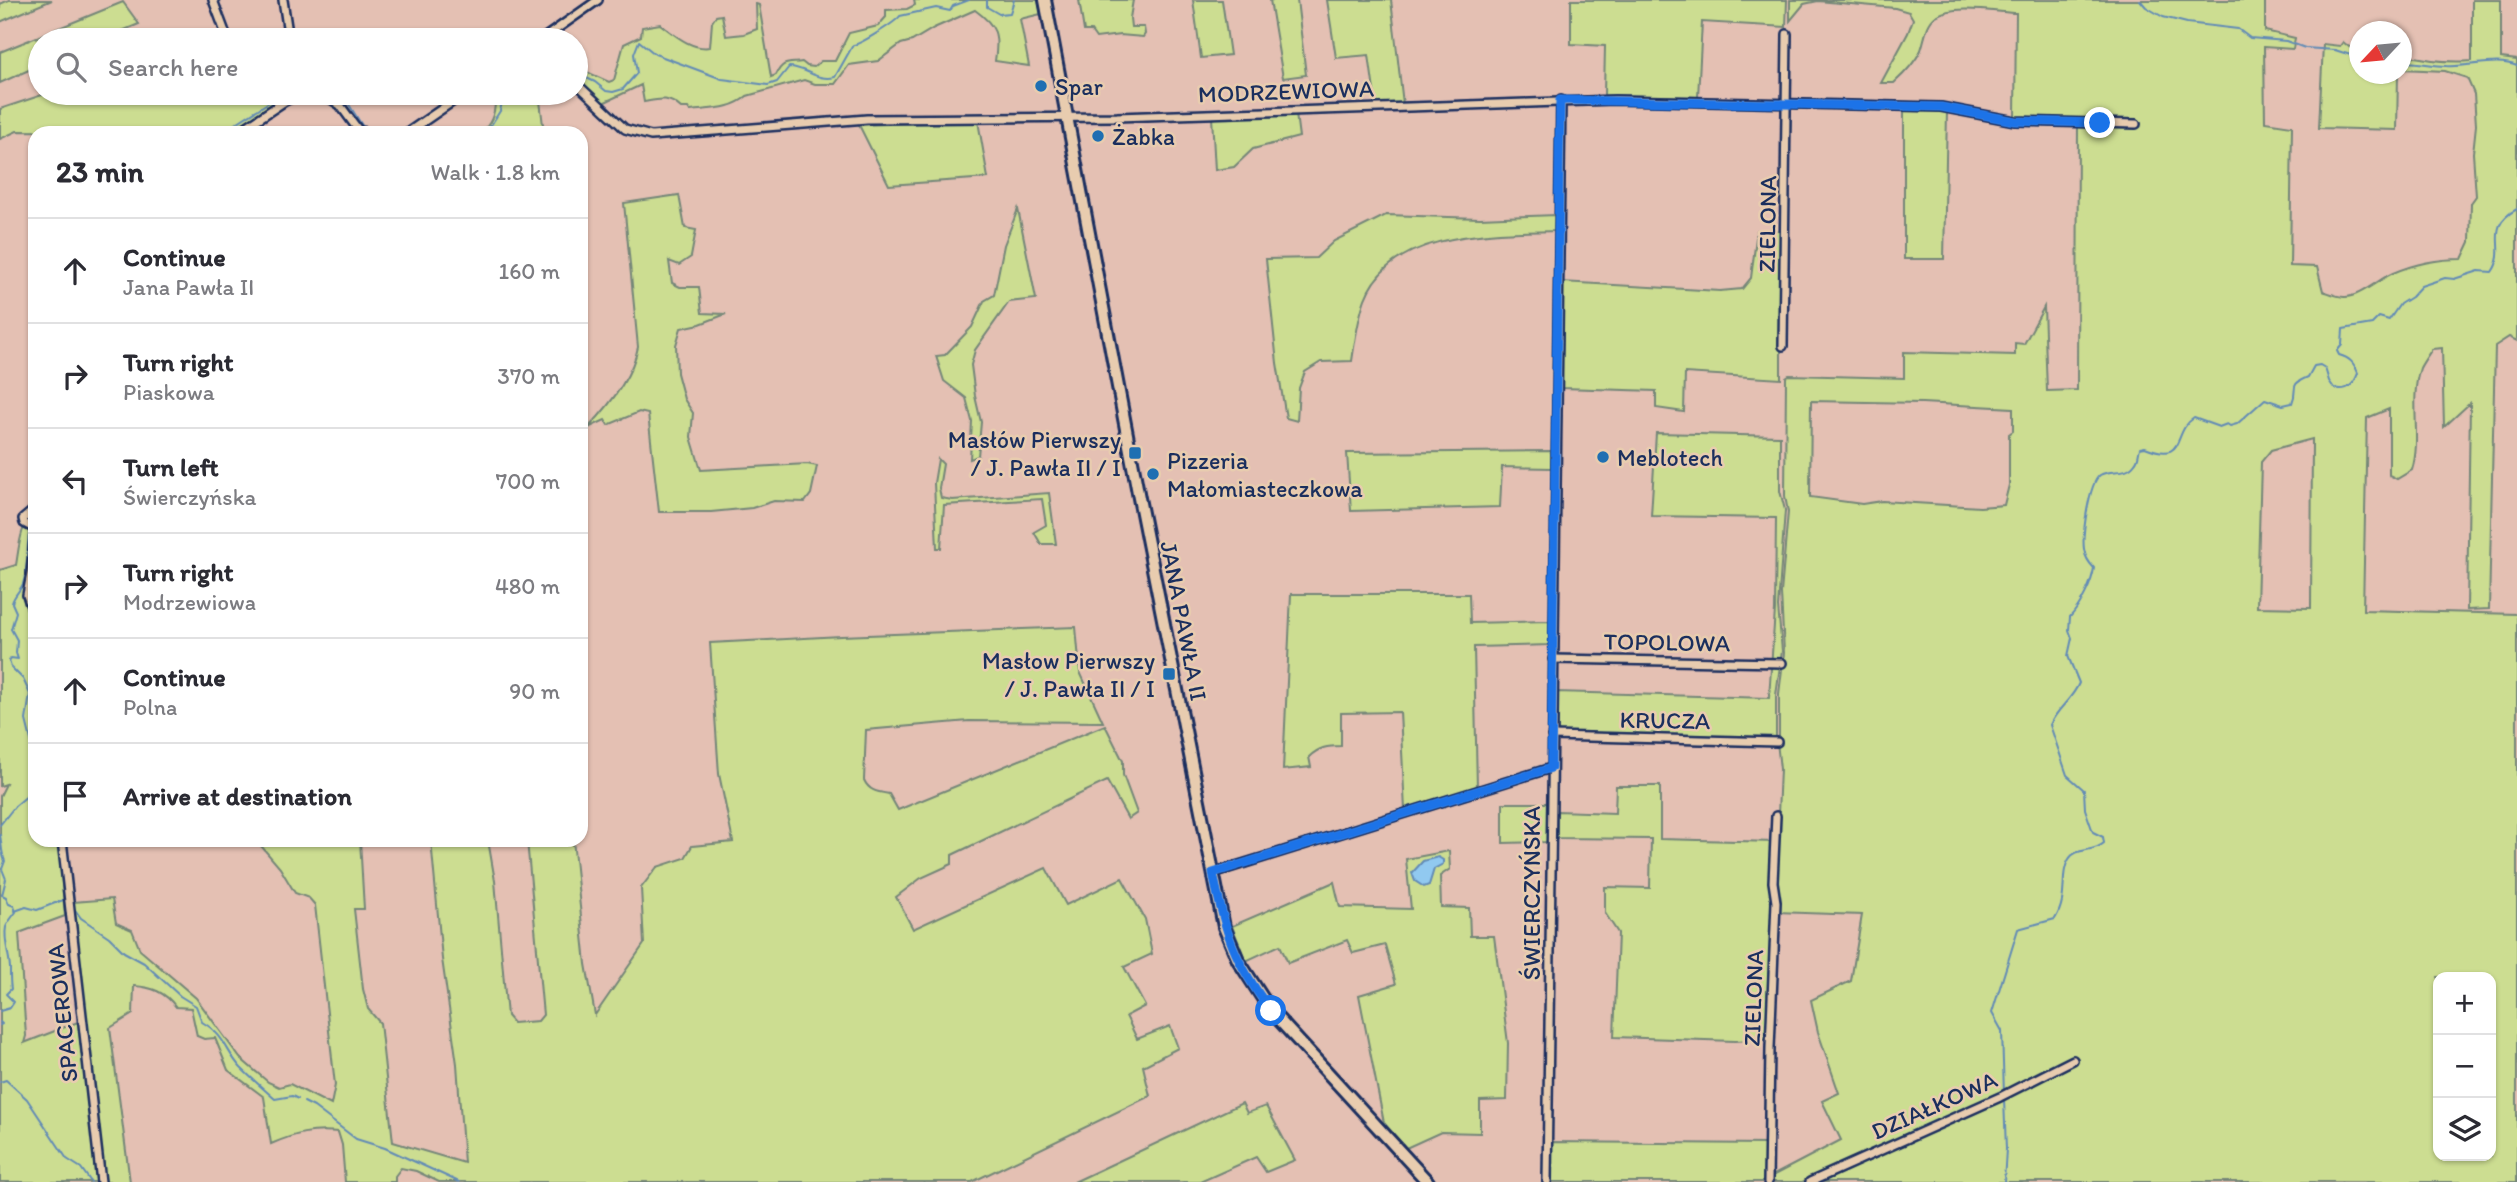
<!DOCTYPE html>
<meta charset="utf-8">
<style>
body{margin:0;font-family:Itim,sans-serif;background:#f2f2f3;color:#2b2b33}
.controls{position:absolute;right:21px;bottom:21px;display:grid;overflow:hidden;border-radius:14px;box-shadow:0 2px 5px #0004}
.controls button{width:63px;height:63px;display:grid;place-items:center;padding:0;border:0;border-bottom:2px solid #e1e1e2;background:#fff;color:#2b2b33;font:35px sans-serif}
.compass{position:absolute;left:2349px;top:21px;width:63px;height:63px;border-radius:50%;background:#fff;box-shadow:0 2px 5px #0004;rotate:244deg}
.stop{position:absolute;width:21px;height:21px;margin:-16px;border:5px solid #1a73e8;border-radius:50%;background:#fff}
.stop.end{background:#1a73e8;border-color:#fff;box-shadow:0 2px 7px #0008}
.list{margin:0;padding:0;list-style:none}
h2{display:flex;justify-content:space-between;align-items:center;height:91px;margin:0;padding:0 28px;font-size:30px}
h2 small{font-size:23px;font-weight:400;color:#7c7c81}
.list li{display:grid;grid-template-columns:46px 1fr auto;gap:21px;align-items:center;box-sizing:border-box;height:105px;padding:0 28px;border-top:2px solid #e1e1e2}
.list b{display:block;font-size:26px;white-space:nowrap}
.list p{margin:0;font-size:23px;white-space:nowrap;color:#7c7c81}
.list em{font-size:23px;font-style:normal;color:#7c7c81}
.icon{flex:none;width:38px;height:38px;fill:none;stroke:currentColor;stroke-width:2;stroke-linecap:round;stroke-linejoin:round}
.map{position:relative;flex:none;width:2517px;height:1182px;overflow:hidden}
.search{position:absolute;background:#fff;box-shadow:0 2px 5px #0004;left:28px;top:28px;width:560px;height:77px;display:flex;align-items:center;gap:18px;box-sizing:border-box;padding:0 24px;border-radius:38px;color:#7c7c81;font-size:26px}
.panel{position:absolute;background:#fff;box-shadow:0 2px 5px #0004;left:28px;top:126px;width:560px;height:721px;border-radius:21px}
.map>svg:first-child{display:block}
.green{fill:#ccdd91;stroke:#748678;stroke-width:2;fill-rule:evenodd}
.water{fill:#91c9f0;stroke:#628bb6;stroke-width:2}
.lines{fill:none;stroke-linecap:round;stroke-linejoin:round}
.stream{stroke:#628bb6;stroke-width:2}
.street-casing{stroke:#1b2f5e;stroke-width:12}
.secondary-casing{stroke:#1b2f5e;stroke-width:16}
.street{stroke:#e8ccaf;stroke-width:7}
.secondary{stroke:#e8ccaf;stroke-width:10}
.route{stroke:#1a73e8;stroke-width:9}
.poi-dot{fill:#1f6fb2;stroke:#e8ccaf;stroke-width:2.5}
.labels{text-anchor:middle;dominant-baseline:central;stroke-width:5;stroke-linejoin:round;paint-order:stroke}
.poi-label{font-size:24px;fill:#1b2f5e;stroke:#e8ccaf;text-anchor:start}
.street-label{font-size:24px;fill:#1b2f5e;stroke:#e8ccaf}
</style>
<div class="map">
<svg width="2517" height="1182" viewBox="0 0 2517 1182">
<rect width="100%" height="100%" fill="#e4c0b3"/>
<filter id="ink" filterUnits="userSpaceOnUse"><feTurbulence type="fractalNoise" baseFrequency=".0143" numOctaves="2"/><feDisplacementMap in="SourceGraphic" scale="14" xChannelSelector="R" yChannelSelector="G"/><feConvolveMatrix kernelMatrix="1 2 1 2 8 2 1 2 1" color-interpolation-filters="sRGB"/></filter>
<g filter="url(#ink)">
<g class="green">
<polygon points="9,0 52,0 0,22 0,4"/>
<path d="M 914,0 L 1038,0 L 1041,14 L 1020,19 L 1029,66 L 995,61 C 999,35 997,26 975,10 L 934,28 L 912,41 L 901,44 L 878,61 L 849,65 L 835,84 L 815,84 L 804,80 L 747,96 C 731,110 711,108 690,111 L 688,108 L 681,108 C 668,96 660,99 644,102 L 641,85 L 603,103 L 576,77 L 576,67 L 609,82 L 614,80 L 624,44 L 641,36 L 642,27 L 660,24 C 675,35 691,50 710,47 L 712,22 L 716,16 L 722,15 L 726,36 L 744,34 L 757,29 L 756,4 L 759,5 L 771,77 L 776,75 C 783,60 789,64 802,62 L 807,66 L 814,67 L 821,61 L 835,61 L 849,33 L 878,26 L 886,17 L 886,10 L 907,9 L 915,5 Z"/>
<polygon points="1079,0 1133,0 1130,18 1131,27 1144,27 1145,34 1143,37 1120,35 1096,38 1091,31 1084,31"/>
<polygon points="1193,0 1222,0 1230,55 1201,58"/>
<polygon points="1270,0 1297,0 1306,75 1283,78"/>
<polygon points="1327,0 1391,0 1403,104 1376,105 1369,55 1336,58"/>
<polygon points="1571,0 1787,0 1786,27 1702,22 1698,97 1604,95 1605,46 1571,44"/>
<path d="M 1790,0 L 2265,0 L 2265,31 L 2295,38 L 2293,49 L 2264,47 L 2265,122 L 2292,126 L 2290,266 L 2317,267 L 2323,291 C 2329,293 2338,297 2344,297 C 2358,298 2379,279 2393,273 C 2414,264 2439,259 2462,259 L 2470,242 L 2471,203 L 2476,196 L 2473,153 L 2476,125 L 2474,94 L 2467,78 L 2445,71 L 2402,69 L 2402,54 C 2425,60 2447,63 2472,61 L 2472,0 L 2501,0 L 2501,58 L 2517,60 L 2517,341 L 2509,337 L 2495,346 L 2489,609 L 2467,610 L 2470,403 L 2444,427 L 2442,348 L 2432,349 C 2428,355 2423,362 2420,368 C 2409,401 2422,438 2412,470 L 2397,479 L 2389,475 L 2389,409 L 2367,418 L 2363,610 L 2517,614 L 2517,1182 L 1813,1182 L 2001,1094 L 1802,1182 L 1771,1182 L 1772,1176 L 1841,1140 L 1822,1101 L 1839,1093 L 1818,1032 L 1811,1000 L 1851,981 L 1862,915 L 1776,912 L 1768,1039 L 1735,1041 L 1614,1037 L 1618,933 L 1605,913 L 1605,887 L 1650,888 L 1651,839 L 1557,838 L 1557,811 L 1615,813 L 1616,786 L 1660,786 L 1660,839 L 1775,842 L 1776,861 L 1780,769 L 1777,742 L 1779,738 L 1779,694 L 1784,653 L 1781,593 L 1788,512 L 1785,496 L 1786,377 L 1789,375 L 1904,378 L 1904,352 L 2015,355 L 2015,343 L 2024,344 L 2044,307 L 2047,391 L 2077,390 L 2078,120 L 2015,118 L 2016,13 C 1996,12 1953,4 1936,16 C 1926,23 1925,39 1921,50 C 1915,63 1904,74 1894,83 L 1881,83 L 1908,33 L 1913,19 L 1909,12 L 1895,8 L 1818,1 L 1804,4 L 1790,21 ZM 1811,401 L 1922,403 L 2013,408 L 2013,431 L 2009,434 L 2009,485 L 2004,505 L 1980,507 L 1882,501 L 1862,504 L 1810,497 ZM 2312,439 L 2311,608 L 2257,607 L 2261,462 L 2271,450 ZM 2438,977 L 2491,977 L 2491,1156 L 2438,1156 Z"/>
<polygon points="123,2 139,24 100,40 40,40 40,65 0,83 0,52"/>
<polygon points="2343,42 2353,50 2359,51 2360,74 2398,74 2397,130 2319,128 2323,44 2340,46"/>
<polygon points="48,93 206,93 208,95 215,93 278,93 282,99 232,133 17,131 0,139 0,109"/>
<path d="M 494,93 L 539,93 L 544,133 L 481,133 C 493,122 497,109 494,93 Z"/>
<polygon points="1904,109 1947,111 1944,259 1904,259"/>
<polygon points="1296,114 1299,137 1253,149 1234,167 1215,170 1212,117"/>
<polygon points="978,121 988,178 889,185 859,125"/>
<path d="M 679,195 L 685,228 L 696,230 L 691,257 L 679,265 L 669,261 L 672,283 L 680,287 L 699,287 L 702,313 L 726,314 L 700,324 L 681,328 L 676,345 L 677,373 L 684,399 L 693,413 L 691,437 L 701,470 L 807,464 L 817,466 L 811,494 L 805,502 L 774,501 L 752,508 L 711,512 L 659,512 L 648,414 L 639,412 L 608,425 L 605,420 L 588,428 C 609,406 632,378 638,347 L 624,203 Z"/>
<polygon points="1018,209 1036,299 1009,302 975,350 971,365 975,396 981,422 978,456 970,459 972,421 966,398 944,381 936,356 945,355 972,327 984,301 994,295 1004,245"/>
<path d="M 1386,215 L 1480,218 L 1556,215 L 1555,231 C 1495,233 1391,230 1365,299 C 1358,318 1355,341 1352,361 L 1321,362 L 1305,372 L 1299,388 L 1297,421 L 1286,418 L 1277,363 L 1266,259 L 1316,258 L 1334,241 Z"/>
<polygon points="1757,230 1781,230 1781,379 1685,373 1684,412 1656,408 1656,391 1562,388 1562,282 1720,291 1742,289 1751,278"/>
<polygon points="1656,433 1780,436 1780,491 1785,510 1778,607 1782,651 1776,695 1776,742 1556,733 1556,692 1769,698 1775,610 1776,518 1651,516"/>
<polygon points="1551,451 1551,468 1502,467 1500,507 1351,511 1347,453"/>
<polygon points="938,459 943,464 939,488 941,498 952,500 1049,493 1056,544 1041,544 1034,532 1046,525 1042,499 944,505 941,548 937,548 934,483"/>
<path d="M 35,512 L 28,576 L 23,591 L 24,603 L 35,625 L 35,840 L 58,840 L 65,916 L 19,933 L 26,1036 L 24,1043 L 78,1022 L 97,1182 L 0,1182 L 0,796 L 6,784 L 0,786 L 0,570 L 16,565 C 19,548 20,523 35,512 Z"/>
<path d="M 1291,594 L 1469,594 L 1470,623 L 1550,621 L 1549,645 L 1474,647 L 1477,788 L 1405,810 L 1400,712 L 1341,713 L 1341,746 C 1328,746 1319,747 1309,757 L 1311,767 L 1283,770 Z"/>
<path d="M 1076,627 L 1080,672 L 1103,722 L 969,721 L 866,730 L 864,780 C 869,791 877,792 889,794 L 898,810 L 1105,725 L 1123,761 L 1123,775 L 1137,813 L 1128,819 L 1107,781 L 952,855 L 952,864 L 921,878 L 896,897 L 913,929 L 1046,868 L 1066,905 L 1122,878 L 1145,919 L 1152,954 L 1124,967 L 1145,1006 L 1126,1016 L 1137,1039 L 1170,1026 L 1178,1048 L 1143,1066 L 1150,1096 L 972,1182 L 439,1182 L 416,1171 L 401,1168 L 395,1176 L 395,1182 L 345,1182 L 342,1145 L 338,1132 C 313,1129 294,1134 271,1144 L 264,1097 L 228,1070 L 215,1038 L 204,1039 L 197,1036 L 191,1008 L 176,1007 C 165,992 152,987 134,986 L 133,1014 L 110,1028 L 130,1182 L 104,1182 L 73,902 L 112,899 L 116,923 L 132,930 L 140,950 L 196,998 L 240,1058 L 268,1082 L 279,1087 L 290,1084 L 331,1105 L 335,1085 L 315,905 L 309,898 L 295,893 L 280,868 L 256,840 L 360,840 L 364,909 L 354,909 L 363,989 L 368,1009 L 380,1023 L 393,1142 L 464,1163 L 457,1064 L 442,959 L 431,840 L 488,840 L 495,881 L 507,1016 L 513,1023 L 538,1021 L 543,1015 L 527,840 L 573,840 L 586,964 L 595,1015 L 644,944 L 641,888 L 657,867 L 685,858 L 692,846 L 733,842 L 719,774 L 710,643 L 841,636 Z"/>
<polygon points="1503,803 1547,803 1547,842 1503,843"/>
<polygon points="1449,851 1450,869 1440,876 1441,907 1469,908 1470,936 1494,936 1508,1043 1507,1100 1480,1101 1480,1133 1441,1132 1406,1148 1384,1123 1359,995 1396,984 1385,945 1353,953 1347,940 1288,963 1280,945 1246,961 1232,926 1334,882 1340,907 1411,909 1406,859"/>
<polygon points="1242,1103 1247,1113 1266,1106 1295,1160 1266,1172 1256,1157 1200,1182 1074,1182"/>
<polygon points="1550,1142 1768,1144 1765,1182 1550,1182"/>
</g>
<polygon class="water" points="1438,857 1443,860 1443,864 1434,869 1429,885 1424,887 1415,881 1412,873 1423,861"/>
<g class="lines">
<g class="stream">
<polyline points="987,0 987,7 999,14 1010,13 1014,0"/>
<polyline points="2140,0 2146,7 2163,17 2187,23 2238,29 2250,38 2286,41 2305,48 2335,50 2360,58"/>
<path d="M 2402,62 C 2417,62 2431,65 2446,66 C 2468,68 2497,57 2517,66"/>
<path d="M 576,73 L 595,82 L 606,91 L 613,92 L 623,89 L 637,73 L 634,54 L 639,41 L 655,54 L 722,79 L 768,85 L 777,82 L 789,67 C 806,67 817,82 835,77 L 853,45 C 861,44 896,22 900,16 L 936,8 L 950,11 L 953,6 L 969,0"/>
<polyline points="336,93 348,103 363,127"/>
<polyline points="221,133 283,93"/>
<polyline points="486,133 500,111 504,93"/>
<path d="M 30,528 C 26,546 29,566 23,584 C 20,591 14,595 12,603 L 16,612 L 11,629 L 17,640 L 16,653 L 18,659 L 11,658 L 9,661 L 11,667 L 23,679 L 30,694 L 26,720 L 34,752 L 32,770 L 35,779"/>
<polyline points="0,825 15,806 34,790 35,786"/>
<path d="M 0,835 C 2,844 1,853 5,861 L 2,869 L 6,879 L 2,895 L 6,897 L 9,904 L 14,906 L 16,912 C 12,917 8,922 6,927 C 3,942 11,958 10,972 C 10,979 10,983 11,989 L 6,994 L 14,1002 L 10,1008 L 0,1011"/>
<path d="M 73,907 L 81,918 L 109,937 L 124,952 L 144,963 L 180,996 L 196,1006 L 202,1022 C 225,1035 226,1052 241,1068 C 252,1079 264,1089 275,1099 L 292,1096 L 298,1099"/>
<polyline points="15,911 26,907 37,910 63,900 66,902"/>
<polyline points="0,1022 2,1024 0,1025"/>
<polyline points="0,1082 6,1080 27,1099 67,1159 81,1168 91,1182"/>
<path d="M 2004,1094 L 2002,1031 L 1992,1013 L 2018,929 L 2055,919 C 2069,897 2059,875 2069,859 C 2076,847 2093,853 2104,843 L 2103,837 L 2093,832 L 2085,809 L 2084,790 L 2067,775 L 2050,725 C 2057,708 2072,700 2079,683 L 2068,656 L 2072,638 L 2069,630 L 2070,617 C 2081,605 2092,583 2094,568 C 2089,563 2085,556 2084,549 C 2082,535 2089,483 2100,475 C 2112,468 2126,476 2135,463 C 2139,459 2138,454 2140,448 L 2145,447 C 2188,464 2171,432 2194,418 L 2219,427 L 2227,424 L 2230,426 L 2237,424 L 2265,399 L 2283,405 L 2292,403 C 2299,387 2287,386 2308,377 L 2314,366 L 2320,365 L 2325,368 L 2329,381 L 2334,388 C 2347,392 2354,385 2358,373 C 2354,363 2350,358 2339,355 L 2337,351 L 2342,345 L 2343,329 L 2372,324 L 2379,317 L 2389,320 L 2400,304 L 2411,297 L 2421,286 L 2445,278 L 2454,279 L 2479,271 L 2492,272 C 2509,248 2482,228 2517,209"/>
<polyline points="304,1102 314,1107 356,1139 385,1148 459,1182"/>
<polyline points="2004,1182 2006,1149 2004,1099"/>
</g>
<defs>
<g id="street">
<polyline points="213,0 228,40"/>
<polyline points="283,0 289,40"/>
<polyline points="541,40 598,0"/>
<polyline points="576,83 625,129 651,136 867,119 1117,117 1615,100 1941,107 2015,121 2136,124"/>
<polyline points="322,93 340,105 359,131 375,133"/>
<polyline points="237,133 285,101 302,93"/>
<polyline points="407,133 465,93"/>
<polyline points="1783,346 1787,34"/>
<polyline points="35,509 23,519 24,523 35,529"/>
<polyline points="35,530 31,574 27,595 35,617"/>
<polyline points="1553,659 1782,663"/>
<polyline points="1552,736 1777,742"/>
<polyline points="62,840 101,1182"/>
<polyline points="1213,873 1551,768"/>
<polyline points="1547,1182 1561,100"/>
<polyline points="1768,1182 1770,1048 1776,902 1773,882 1776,816"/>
<polyline points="1810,1182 2000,1097 2073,1060"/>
</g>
<polyline id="secondary" points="1045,0 1139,498 1224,927 1238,960 1271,1011 1428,1182"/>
</defs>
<use href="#street" class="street-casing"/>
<use href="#secondary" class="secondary-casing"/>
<use href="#street" class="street"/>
<use href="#secondary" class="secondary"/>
</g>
</g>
<g class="lines" filter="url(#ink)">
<path class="route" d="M 1271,1011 C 1234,962 1225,932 1213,873 L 1551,768 L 1560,100 L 1941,107 L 2015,121 L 2100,123"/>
</g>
<g class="poi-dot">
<circle cx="1041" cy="86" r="7"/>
<circle cx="1098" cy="136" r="7"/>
<rect x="1128" y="446" width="14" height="14" rx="3.5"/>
<circle cx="1603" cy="457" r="7"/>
<circle cx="1153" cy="474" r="7"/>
<rect x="1162" y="667" width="14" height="14" rx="3.5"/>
</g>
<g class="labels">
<g class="poi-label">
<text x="1055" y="86">Spar</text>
<text x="1112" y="136">Żabka</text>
<text x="1121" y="439" text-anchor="end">Masłów Pierwszy<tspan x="1121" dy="28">/ J. Pawła II / I</tspan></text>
<text x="1617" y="457">Meblotech</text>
<text x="1167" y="460">Pizzeria<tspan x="1167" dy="28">Małomiasteczkowa</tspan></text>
<text x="1155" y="660" text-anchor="end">Masłow Pierwszy<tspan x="1155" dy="28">/ J. Pawła II / I</tspan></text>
</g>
<g class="street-label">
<text transform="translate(1286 91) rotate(-2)">MODRZEWIOWA</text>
<text transform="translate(1767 224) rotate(-89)">ZIELONA</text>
<text transform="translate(1184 621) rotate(79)">JANA PAWŁA II</text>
<text transform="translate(1667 642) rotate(1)">TOPOLOWA</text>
<text transform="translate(1665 720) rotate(1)">KRUCZA</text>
<text transform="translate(1531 893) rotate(-90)">ŚWIERCZYŃSKA</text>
<text transform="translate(1753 998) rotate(-88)">ZIELONA</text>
<text transform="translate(62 1013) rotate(-96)">SPACEROWA</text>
<text transform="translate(1934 1105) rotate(-24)">DZIAŁKOWA</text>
</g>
</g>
</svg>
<div class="controls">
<button>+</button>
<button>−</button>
<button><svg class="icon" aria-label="layers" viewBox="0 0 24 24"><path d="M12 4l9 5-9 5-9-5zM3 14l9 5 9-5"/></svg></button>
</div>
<svg class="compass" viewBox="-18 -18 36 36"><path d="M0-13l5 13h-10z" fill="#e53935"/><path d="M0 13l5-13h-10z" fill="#7c7c81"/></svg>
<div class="stop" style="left:1271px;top:1011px"></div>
<div class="stop end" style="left:2100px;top:123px"></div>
<div class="search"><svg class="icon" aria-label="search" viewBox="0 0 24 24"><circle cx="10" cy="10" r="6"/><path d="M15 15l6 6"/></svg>Search here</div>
<section class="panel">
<h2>23 min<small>Walk · 1.8 km</small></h2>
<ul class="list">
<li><svg class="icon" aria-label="ahead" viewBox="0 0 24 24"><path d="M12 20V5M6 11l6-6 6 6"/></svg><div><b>Continue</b><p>Jana Pawła II</p></div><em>160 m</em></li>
<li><svg class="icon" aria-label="right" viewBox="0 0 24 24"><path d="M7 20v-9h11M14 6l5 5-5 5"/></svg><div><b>Turn right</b><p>Piaskowa</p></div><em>370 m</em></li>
<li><svg class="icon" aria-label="left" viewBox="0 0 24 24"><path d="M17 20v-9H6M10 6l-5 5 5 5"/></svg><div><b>Turn left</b><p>Świerczyńska</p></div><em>700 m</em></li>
<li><svg class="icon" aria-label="right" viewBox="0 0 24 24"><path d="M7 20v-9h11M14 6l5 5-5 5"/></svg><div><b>Turn right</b><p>Modrzewiowa</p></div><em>480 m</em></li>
<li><svg class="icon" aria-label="ahead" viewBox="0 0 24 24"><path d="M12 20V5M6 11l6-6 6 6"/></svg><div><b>Continue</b><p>Polna</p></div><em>90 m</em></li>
<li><svg class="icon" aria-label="arrive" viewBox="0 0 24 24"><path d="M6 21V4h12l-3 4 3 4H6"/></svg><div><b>Arrive at destination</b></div></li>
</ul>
</section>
</div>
